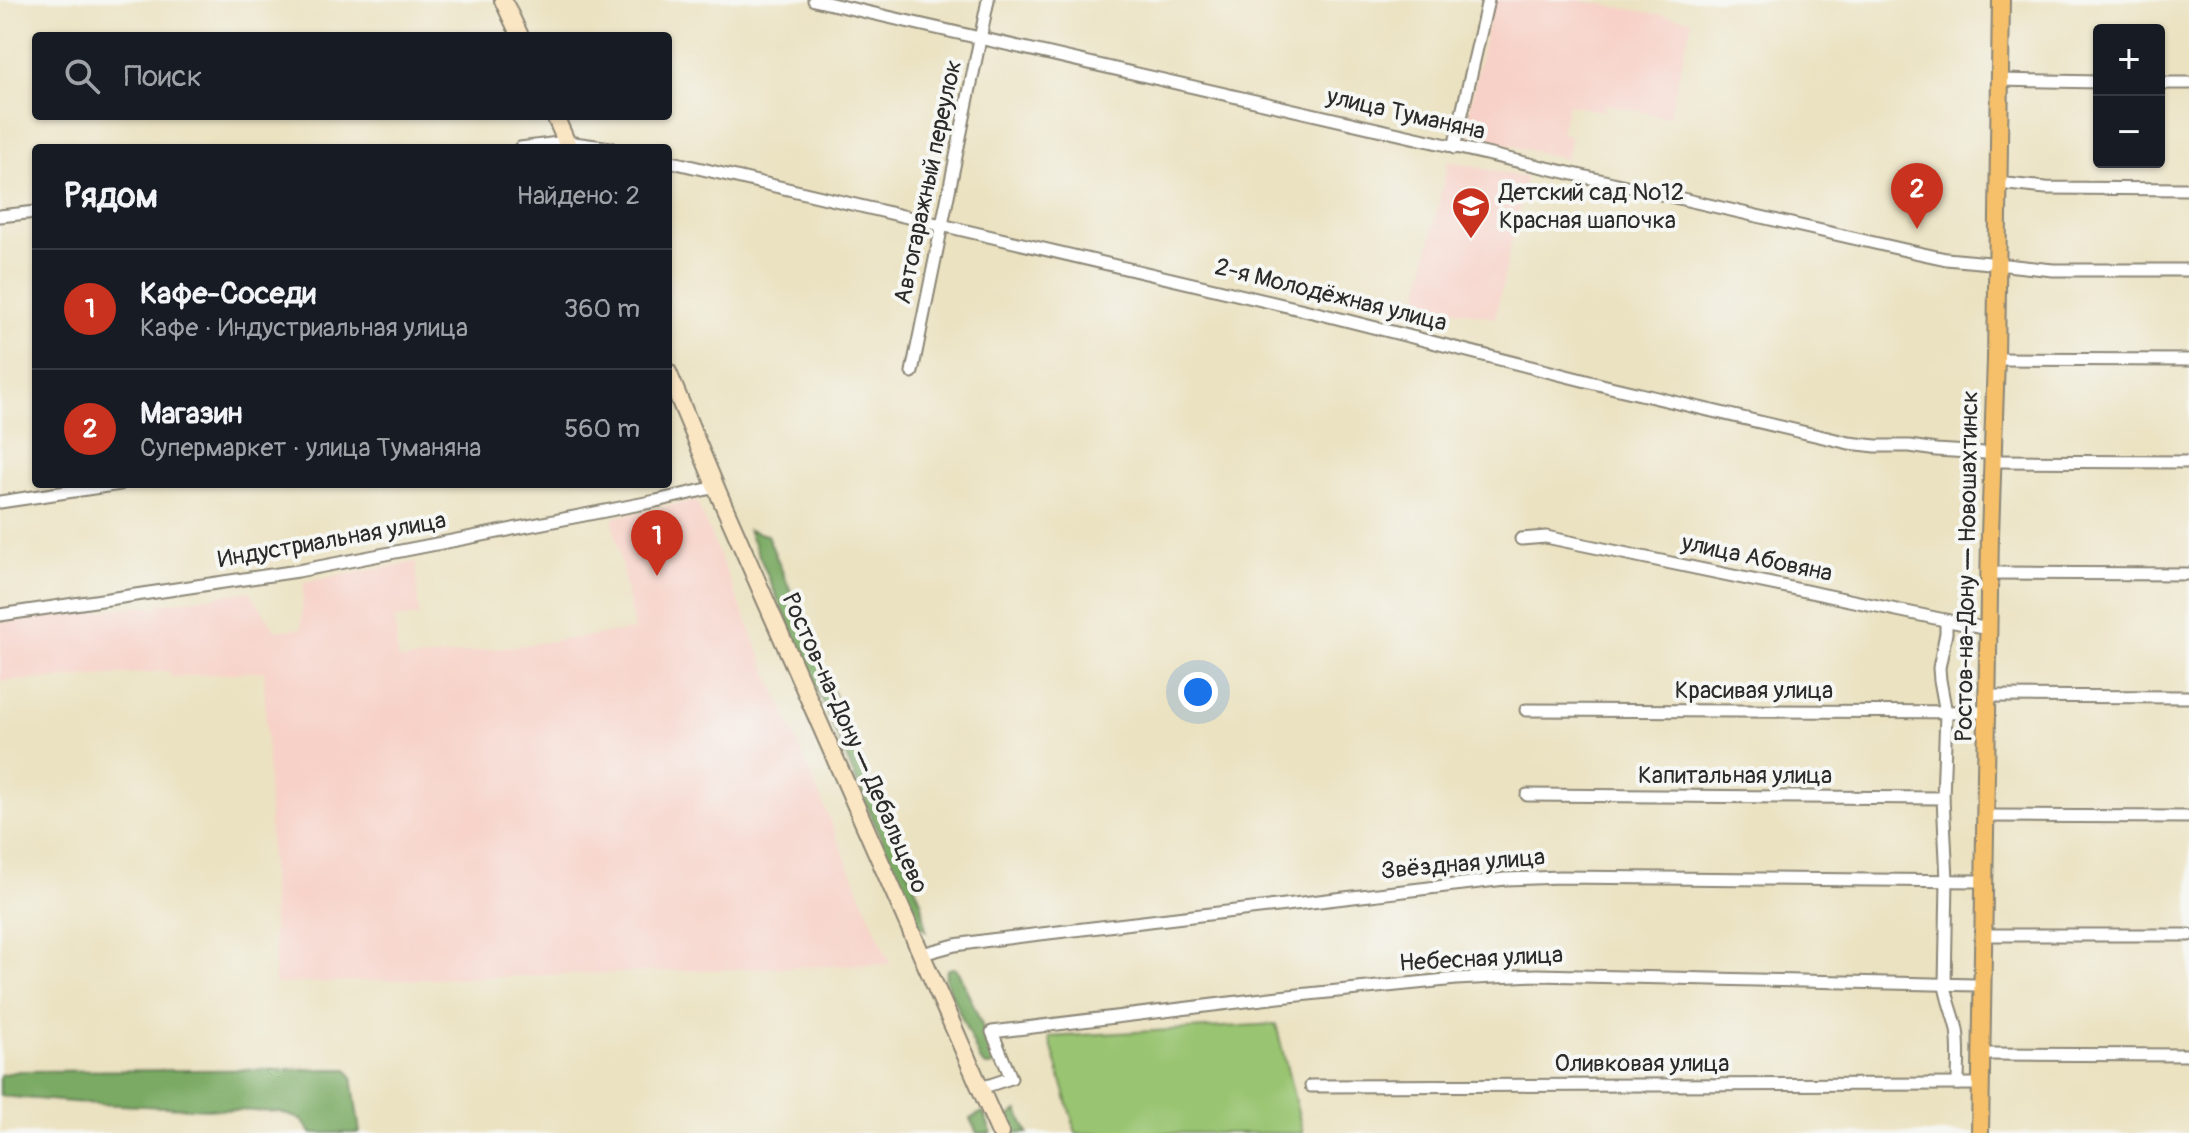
<!DOCTYPE html>
<html lang="ru">
<meta charset="utf-8">
<style>
body{margin:0;font-family:Pangolin,sans-serif;background:#242831;color:#f1f3f6}
.controls{position:absolute;right:24px;top:24px;display:grid;overflow:hidden;border-radius:8px;box-shadow:0 2px 6px #0004}
.controls button{width:72px;height:72px;display:grid;place-items:center;padding:0;border:0;border-bottom:2px solid #363941;background:#171b24;color:#f1f3f6;font:40px sans-serif}
.you{position:absolute;left:1198px;top:692px;width:28px;height:28px;margin:-20px;border:6px solid #fff;border-radius:50%;background:#1a73e8;box-shadow:0 0 0 12px #1a73e833}
.badge{display:grid;place-items:center;width:52px;height:52px;border-radius:50%;background:#c8321e;color:#fff;font-size:26px;font-weight:700}
.pin{position:absolute;translate:-50% -66px;filter:drop-shadow(0 2px 4px #0008)}
.pin::after{content:'';position:absolute;top:42px;width:28px;height:24px;background:inherit;clip-path:polygon(0 0,100% 0,50% 100%)}
.list{margin:0;padding:0;list-style:none}
h2{display:flex;justify-content:space-between;align-items:center;height:104px;margin:0;padding:0 32px;font-size:34px}
h2 small{font-size:26px;font-weight:400;color:#9ea1a6}
.list li{display:grid;grid-template-columns:52px 1fr auto;gap:24px;align-items:center;box-sizing:border-box;height:120px;padding:0 32px;border-top:2px solid #363941}
.list b{display:block;font-size:30px;white-space:nowrap}
.list p{margin:0;font-size:26px;white-space:nowrap;color:#9ea1a6}
.list em{font-size:26px;font-style:normal;color:#9ea1a6}
.icon{flex:none;width:44px;height:44px;fill:none;stroke:currentColor;stroke-width:2;stroke-linecap:round;stroke-linejoin:round}
.map{position:relative;flex:none;width:2189px;height:1133px;overflow:hidden}
.search{position:absolute;background:#171b24;box-shadow:0 2px 6px #0004;left:32px;top:32px;width:640px;height:88px;display:flex;align-items:center;gap:20px;box-sizing:border-box;padding:0 28px;border-radius:8px;color:#9ea1a6;font-size:30px}
.panel{position:absolute;background:#171b24;box-shadow:0 2px 6px #0004;left:32px;top:144px;width:640px;height:344px;border-radius:8px}
.map>svg:first-child{display:block}
.built{fill:#f7d1c7}
.green{fill:#99c471;stroke:#62784e;stroke-width:2}
.forest{fill:#7aaa63;stroke:#526a47;stroke-width:2}
.lines{fill:none;stroke-linecap:round;stroke-linejoin:round}
.street-casing{stroke:#8b8676;stroke-width:15}
.secondary-casing{stroke:#8b8676;stroke-width:20}
.primary-casing{stroke:#8b8676;stroke-width:20}
.street{stroke:#fff;stroke-width:11}
.secondary{stroke:#fbe6c4;stroke-width:16}
.primary{stroke:#f6c06b;stroke-width:16}
.labels{text-anchor:middle;dominant-baseline:central;stroke-width:8;stroke-linejoin:round;paint-order:stroke}
.street-label{font-size:24px;fill:#2b2b2b;stroke:#f6f6f2}
.poi-label{font-size:24px;fill:#2b2b2b;stroke:#f6f6f2;text-anchor:start}
</style>
<div class="map">
<svg width="2189" height="1133" viewBox="0 0 2189 1133">
<rect width="100%" height="100%" fill="#f6f6f2"/>
<filter id="ink" filterUnits="userSpaceOnUse"><feTurbulence type="fractalNoise" baseFrequency=".0125" numOctaves="2"/><feDisplacementMap in="SourceGraphic" scale="16" xChannelSelector="R" yChannelSelector="G"/><feConvolveMatrix kernelMatrix="1 2 1 2 8 2 1 2 1" color-interpolation-filters="sRGB"/></filter>
<filter id="wash" filterUnits="userSpaceOnUse"><feTurbulence type="fractalNoise" baseFrequency=".006" numOctaves="4" result="noise"/><feDisplacementMap in="SourceGraphic" scale="32" xChannelSelector="R" yChannelSelector="G"/><feGaussianBlur stdDeviation="1.8" result="paint"/><feColorMatrix in="noise" values="0 0 0 0 0 0 0 0 0 0 0 0 0 0 0 0 0 1.4 0 .05"/><feComposite in="paint" operator="in"/></filter>
<g filter="url(#wash)">
<rect width="100%" height="100%" fill="#ebe2c1"/>
<g class="built">
<polygon points="1492,0 1578,0 1692,20 1669,118 1605,104 1604,112 1568,104 1561,132 1571,136 1566,159 1464,134"/>
<polygon points="1448,161 1526,178 1495,318 1417,301"/>
<polygon points="696,500 890,964 275,984 264,671 171,677 170,671 53,679 0,681 0,621 49,617 149,605 154,609 158,609 158,604 250,591 276,631 301,628 304,582 416,562 419,616 395,619 398,660 434,657 634,630 612,518"/>
</g>
<polygon class="green" points="1276,1024 1303,1133 1076,1133 1049,1037"/>
<g class="forest">
<polygon points="748,530 767,535 922,903 926,931 918,924"/>
<polygon points="952,968 956,969 960,975 995,1055 996,1063 991,1066 986,1066 980,1060 945,979 947,970"/>
<polygon points="347,1069 352,1077 360,1133 311,1133 302,1120 280,1112 97,1104 0,1096 0,1075 19,1071"/>
<polygon points="1018,1111 1028,1133 1013,1133 1006,1118"/>
<polygon points="983,1112 992,1133 977,1133 970,1119"/>
</g>
</g>
<g filter="url(#ink)">
<g class="lines">
<defs>
<g id="street">
<polyline points="814,0 1905,250 1946,259 1990,263"/>
<polyline points="1999,80 2099,82"/>
<polyline points="2159,83 2189,83"/>
<polyline points="520,148 566,142 611,148"/>
<polyline points="1454,148 1488,0"/>
<polyline points="668,161 1321,314 1606,386 1849,443 1876,446 1910,446 1936,450 1985,453"/>
<polyline points="1998,183 2046,188 2189,189"/>
<polyline points="0,216 36,212"/>
<polyline points="1997,264 2053,270 2189,270"/>
<polyline points="1996,359 2189,360"/>
<polyline points="912,372 988,0"/>
<polyline points="1992,461 2189,462"/>
<polyline points="0,502 120,484"/>
<polyline points="1521,539 1546,537 1983,628"/>
<polyline points="1990,573 2189,574"/>
<polyline points="0,615 298,571 656,501 716,487"/>
<path d="M 1946,620 L 1946,633 L 1939,668 L 1940,680 L 1946,713 L 1943,798 L 1947,880 L 1945,985 C 1947,1000 1954,1015 1957,1030 C 1960,1048 1958,1066 1958,1084"/>
<polyline points="1987,696 2189,697"/>
<polyline points="1526,710 1981,712"/>
<polyline points="1527,795 1943,798"/>
<polyline points="1985,816 2189,817"/>
<polyline points="1982,935 2189,935"/>
<polyline points="922,954 955,945 990,940 1505,879 1560,877 1978,881"/>
<polyline points="1981,1054 2189,1055"/>
<polyline points="1311,1086 1974,1084"/>
<polyline points="981,1088 1011,1078 992,1032 1279,997 1456,979 1537,975 1976,985"/>
</g>
<g id="secondary">
<polyline points="503,0 520,36"/>
<polyline points="555,116 569,148"/>
<polyline points="668,372 720,497 1000,1133"/>
</g>
<polyline id="primary" points="1980,1133 1990,535 1996,359 2001,0"/>
</defs>
<use href="#street" class="street-casing"/>
<use href="#secondary" class="secondary-casing"/>
<use href="#primary" class="primary-casing"/>
<use href="#street" class="street"/>
<use href="#secondary" class="secondary"/>
<use href="#primary" class="primary"/>
</g>
</g>
<defs>
<symbol id="school-pin" viewBox="-11 -11 22 30"><path d="M0 17L-7.5 6A9.5 9.5 0 1 1 7.5 6Z" fill="#c8321e" stroke="#f6f6f2"/><path d="M0-5L7-2L0 1L-7-2ZM-4 1L0 2.5L4 1V4Q0 6-4 4Z" fill="#fff"/></symbol>
</defs>
<g fill-rule="evenodd">
<use href="#school-pin" x="1449" y="184" width="44" height="60"/>
</g>
<g class="labels">
<g class="street-label">
<text transform="translate(1406 114) rotate(13)">улица Туманяна</text>
<text transform="translate(928 182) rotate(-78)">Автогаражный переулок</text>
<text transform="translate(1331 295) rotate(14)">2-я Молодёжная улица</text>
<text transform="translate(332 540) rotate(-10)">Индустриальная улица</text>
<text transform="translate(1757 558) rotate(12)">улица Абовяна</text>
<text transform="translate(1967 566) rotate(-89)">Ростов-на-Дону — Новошахтинск</text>
<text x="1754" y="690">Красивая улица</text>
<text transform="translate(855 743) rotate(66)">Ростов-на-Дону — Дебальцево</text>
<text x="1735" y="775">Капитальная улица</text>
<text transform="translate(1463 864) rotate(-5)">Звёздная улица</text>
<text transform="translate(1481 959) rotate(-3)">Небесная улица</text>
<text x="1642" y="1063">Оливковая улица</text>
</g>
<g class="poi-label">
<text x="1499" y="192">Детский сад №12<tspan x="1499" dy="28">Красная шапочка</tspan></text>
</g>
</g>
</svg>
<div class="controls">
<button>+</button>
<button>−</button>
</div>
<div class="you"></div>
<div class="pin badge" style="left:657px;top:576px">1</div>
<div class="pin badge" style="left:1917px;top:229px">2</div>
<div class="search"><svg class="icon" aria-label="search" viewBox="0 0 24 24"><circle cx="10" cy="10" r="6"/><path d="M15 15l6 6"/></svg>Поиск</div>
<section class="panel">
<h2>Рядом<small>Найдено: 2</small></h2>
<ul class="list">
<li><span class="badge">1</span><div><b>Кафе-Соседи</b><p>Кафе · Индустриальная улица</p></div><em>360 m</em></li>
<li><span class="badge">2</span><div><b>Магазин</b><p>Супермаркет · улица Туманяна</p></div><em>560 m</em></li>
</ul>
</section>
</div>
